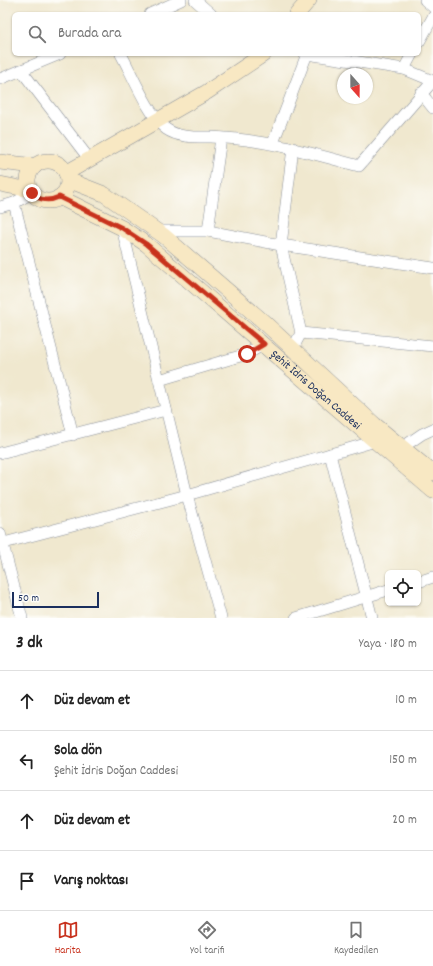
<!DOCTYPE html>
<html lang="tr">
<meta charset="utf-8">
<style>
body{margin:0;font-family:Dekko,sans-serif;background:#f6f6f6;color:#222}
.controls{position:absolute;right:12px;bottom:12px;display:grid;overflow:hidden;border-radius:6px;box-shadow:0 1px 3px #0004}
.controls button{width:36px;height:36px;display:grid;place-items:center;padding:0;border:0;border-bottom:1px solid #e0e0e0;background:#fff;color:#222;font:20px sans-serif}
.compass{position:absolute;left:337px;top:68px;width:36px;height:36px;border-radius:50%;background:#fff;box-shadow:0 1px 3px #0004;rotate:159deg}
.scale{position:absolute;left:12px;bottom:10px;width:87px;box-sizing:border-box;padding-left:4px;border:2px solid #1b2f5e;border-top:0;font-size:11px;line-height:14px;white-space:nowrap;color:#1b2f5e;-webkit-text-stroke:3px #fdfcf7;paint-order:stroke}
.stop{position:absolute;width:12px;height:12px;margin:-9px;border:3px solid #c8321e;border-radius:50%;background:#fff}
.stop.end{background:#c8321e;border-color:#fff;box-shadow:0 1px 4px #0008}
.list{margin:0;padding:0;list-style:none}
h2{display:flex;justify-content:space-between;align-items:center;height:52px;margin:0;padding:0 16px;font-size:17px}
h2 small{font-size:13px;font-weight:400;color:#767676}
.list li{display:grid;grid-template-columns:26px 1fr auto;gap:12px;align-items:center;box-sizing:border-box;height:60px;padding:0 16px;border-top:1px solid #e0e0e0}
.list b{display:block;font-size:15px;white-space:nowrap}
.list p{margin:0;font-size:13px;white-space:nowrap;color:#767676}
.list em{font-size:13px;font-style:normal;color:#767676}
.icon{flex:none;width:22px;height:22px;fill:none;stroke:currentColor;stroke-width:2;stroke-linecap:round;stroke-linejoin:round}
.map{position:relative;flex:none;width:433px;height:618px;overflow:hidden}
.search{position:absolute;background:#fff;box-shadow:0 1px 3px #0004;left:12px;right:12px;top:12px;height:44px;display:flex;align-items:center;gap:10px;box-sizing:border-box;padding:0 14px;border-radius:6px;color:#767676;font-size:15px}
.sheet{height:292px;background:#fff}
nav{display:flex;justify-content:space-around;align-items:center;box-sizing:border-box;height:56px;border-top:1px solid #e0e0e0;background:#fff;font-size:11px;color:#767676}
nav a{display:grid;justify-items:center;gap:2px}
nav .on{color:#c8321e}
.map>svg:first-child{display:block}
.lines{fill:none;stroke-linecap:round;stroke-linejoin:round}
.minor-casing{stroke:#868c96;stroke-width:12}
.secondary-casing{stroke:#868c96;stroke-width:16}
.minor{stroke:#fff;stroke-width:11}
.secondary{stroke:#f8e8c3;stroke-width:15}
.route{stroke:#c8321e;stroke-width:5}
.labels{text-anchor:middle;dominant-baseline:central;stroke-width:3;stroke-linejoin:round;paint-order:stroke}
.street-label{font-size:12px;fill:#1b2f5e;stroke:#fdfcf7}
</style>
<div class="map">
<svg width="433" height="618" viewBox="0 0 433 618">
<rect width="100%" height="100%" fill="#fdfcf7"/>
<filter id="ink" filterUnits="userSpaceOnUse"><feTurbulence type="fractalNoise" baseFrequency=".025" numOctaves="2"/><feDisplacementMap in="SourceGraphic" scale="8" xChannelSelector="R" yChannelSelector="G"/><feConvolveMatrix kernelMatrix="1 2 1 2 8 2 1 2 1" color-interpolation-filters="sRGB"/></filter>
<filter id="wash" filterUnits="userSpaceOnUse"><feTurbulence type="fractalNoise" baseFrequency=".012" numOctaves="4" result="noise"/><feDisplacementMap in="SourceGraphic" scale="16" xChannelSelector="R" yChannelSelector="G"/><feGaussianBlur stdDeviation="0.9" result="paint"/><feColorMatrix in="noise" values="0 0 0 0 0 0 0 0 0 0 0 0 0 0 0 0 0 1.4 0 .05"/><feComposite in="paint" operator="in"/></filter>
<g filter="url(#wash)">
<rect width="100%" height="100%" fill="#f0e8cf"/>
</g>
<g filter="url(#ink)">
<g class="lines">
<defs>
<g id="minor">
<polyline points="195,0 211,14"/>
<polyline points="425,0 433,7"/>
<polyline points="150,14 181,0"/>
<polyline points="419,42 433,17"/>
<path d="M 121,54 C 132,74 149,116 166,129 C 179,138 196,137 210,137 C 264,139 308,152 359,166 L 433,81 L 404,69 L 307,54"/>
<polyline points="404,69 412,54"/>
<polyline points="21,70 90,160"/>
<polyline points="0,79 60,54"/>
<polyline points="421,93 433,108"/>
<polyline points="273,143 307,54"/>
<polyline points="14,203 73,435"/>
<polyline points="0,207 14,203 32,193"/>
<polyline points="122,228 187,495 221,618"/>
<polyline points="157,231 208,231 281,245 433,268"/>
<polyline points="208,231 221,138"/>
<polyline points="301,333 433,346"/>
<polyline points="293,348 301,333 281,245 293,148"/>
<polyline points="159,380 247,354 264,344"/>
<polyline points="403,447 422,434 433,429"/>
<polyline points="0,453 166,410"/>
<polyline points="330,454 372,618"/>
<polyline points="0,533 22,618"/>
<polyline points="0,544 187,495 376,441"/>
<polyline points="418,582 433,577"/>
<polyline points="296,618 388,590"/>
</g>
<g id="secondary">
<polyline points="297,14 309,0"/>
<circle cx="48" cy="181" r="20"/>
<polyline points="0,162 35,166"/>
<polyline points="66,173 207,92 264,54"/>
<polyline points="68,180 104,194 164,236 265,323 375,425 433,473"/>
<polyline points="0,184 30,190"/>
<path id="s1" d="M 59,197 L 122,228 L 146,244 L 433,491"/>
</g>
</defs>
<use href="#minor" class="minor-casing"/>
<use href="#secondary" class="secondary-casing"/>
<use href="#minor" class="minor"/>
<use href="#secondary" class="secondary"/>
</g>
</g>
<g class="lines" filter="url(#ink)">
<path class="route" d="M 32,193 C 40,201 48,202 59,197 L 122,228 L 146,244 L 264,344 L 247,354"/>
</g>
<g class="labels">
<g class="street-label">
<text stroke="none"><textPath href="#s1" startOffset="323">Şehit İdris Doğan Caddesi</textPath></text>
</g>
</g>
</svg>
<div class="controls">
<button><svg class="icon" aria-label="locate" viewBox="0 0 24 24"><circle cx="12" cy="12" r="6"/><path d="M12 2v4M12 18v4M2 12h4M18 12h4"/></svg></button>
</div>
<svg class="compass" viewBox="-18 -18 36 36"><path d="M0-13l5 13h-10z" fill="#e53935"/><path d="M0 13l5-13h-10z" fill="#767676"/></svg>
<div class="scale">50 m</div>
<div class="stop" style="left:247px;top:354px"></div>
<div class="stop end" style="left:32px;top:193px"></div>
<div class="search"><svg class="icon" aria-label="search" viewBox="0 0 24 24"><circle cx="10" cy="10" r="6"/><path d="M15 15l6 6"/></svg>Burada ara</div>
</div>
<section class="sheet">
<h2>3 dk<small>Yaya · 180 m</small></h2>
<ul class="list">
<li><svg class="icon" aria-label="ahead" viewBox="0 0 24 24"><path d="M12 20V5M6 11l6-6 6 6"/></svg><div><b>Düz devam et</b></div><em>10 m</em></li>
<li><svg class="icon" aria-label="left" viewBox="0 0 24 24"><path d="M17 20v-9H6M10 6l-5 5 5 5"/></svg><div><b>Sola dön</b><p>Şehit İdris Doğan Caddesi</p></div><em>150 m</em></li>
<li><svg class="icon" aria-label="ahead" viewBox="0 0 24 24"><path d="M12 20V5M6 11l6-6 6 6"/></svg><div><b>Düz devam et</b></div><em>20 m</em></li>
<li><svg class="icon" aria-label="arrive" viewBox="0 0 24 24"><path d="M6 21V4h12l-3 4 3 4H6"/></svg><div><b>Varış noktası</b></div></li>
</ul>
</section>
<nav>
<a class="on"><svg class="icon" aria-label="map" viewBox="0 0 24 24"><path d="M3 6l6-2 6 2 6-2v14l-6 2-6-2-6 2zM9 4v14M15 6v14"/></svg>Harita</a>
<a><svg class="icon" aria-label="directions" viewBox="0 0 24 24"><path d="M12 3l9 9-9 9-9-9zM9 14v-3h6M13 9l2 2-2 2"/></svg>Yol tarifi</a>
<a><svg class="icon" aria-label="saved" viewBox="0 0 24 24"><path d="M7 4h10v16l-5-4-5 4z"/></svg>Kaydedilen</a>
</nav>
